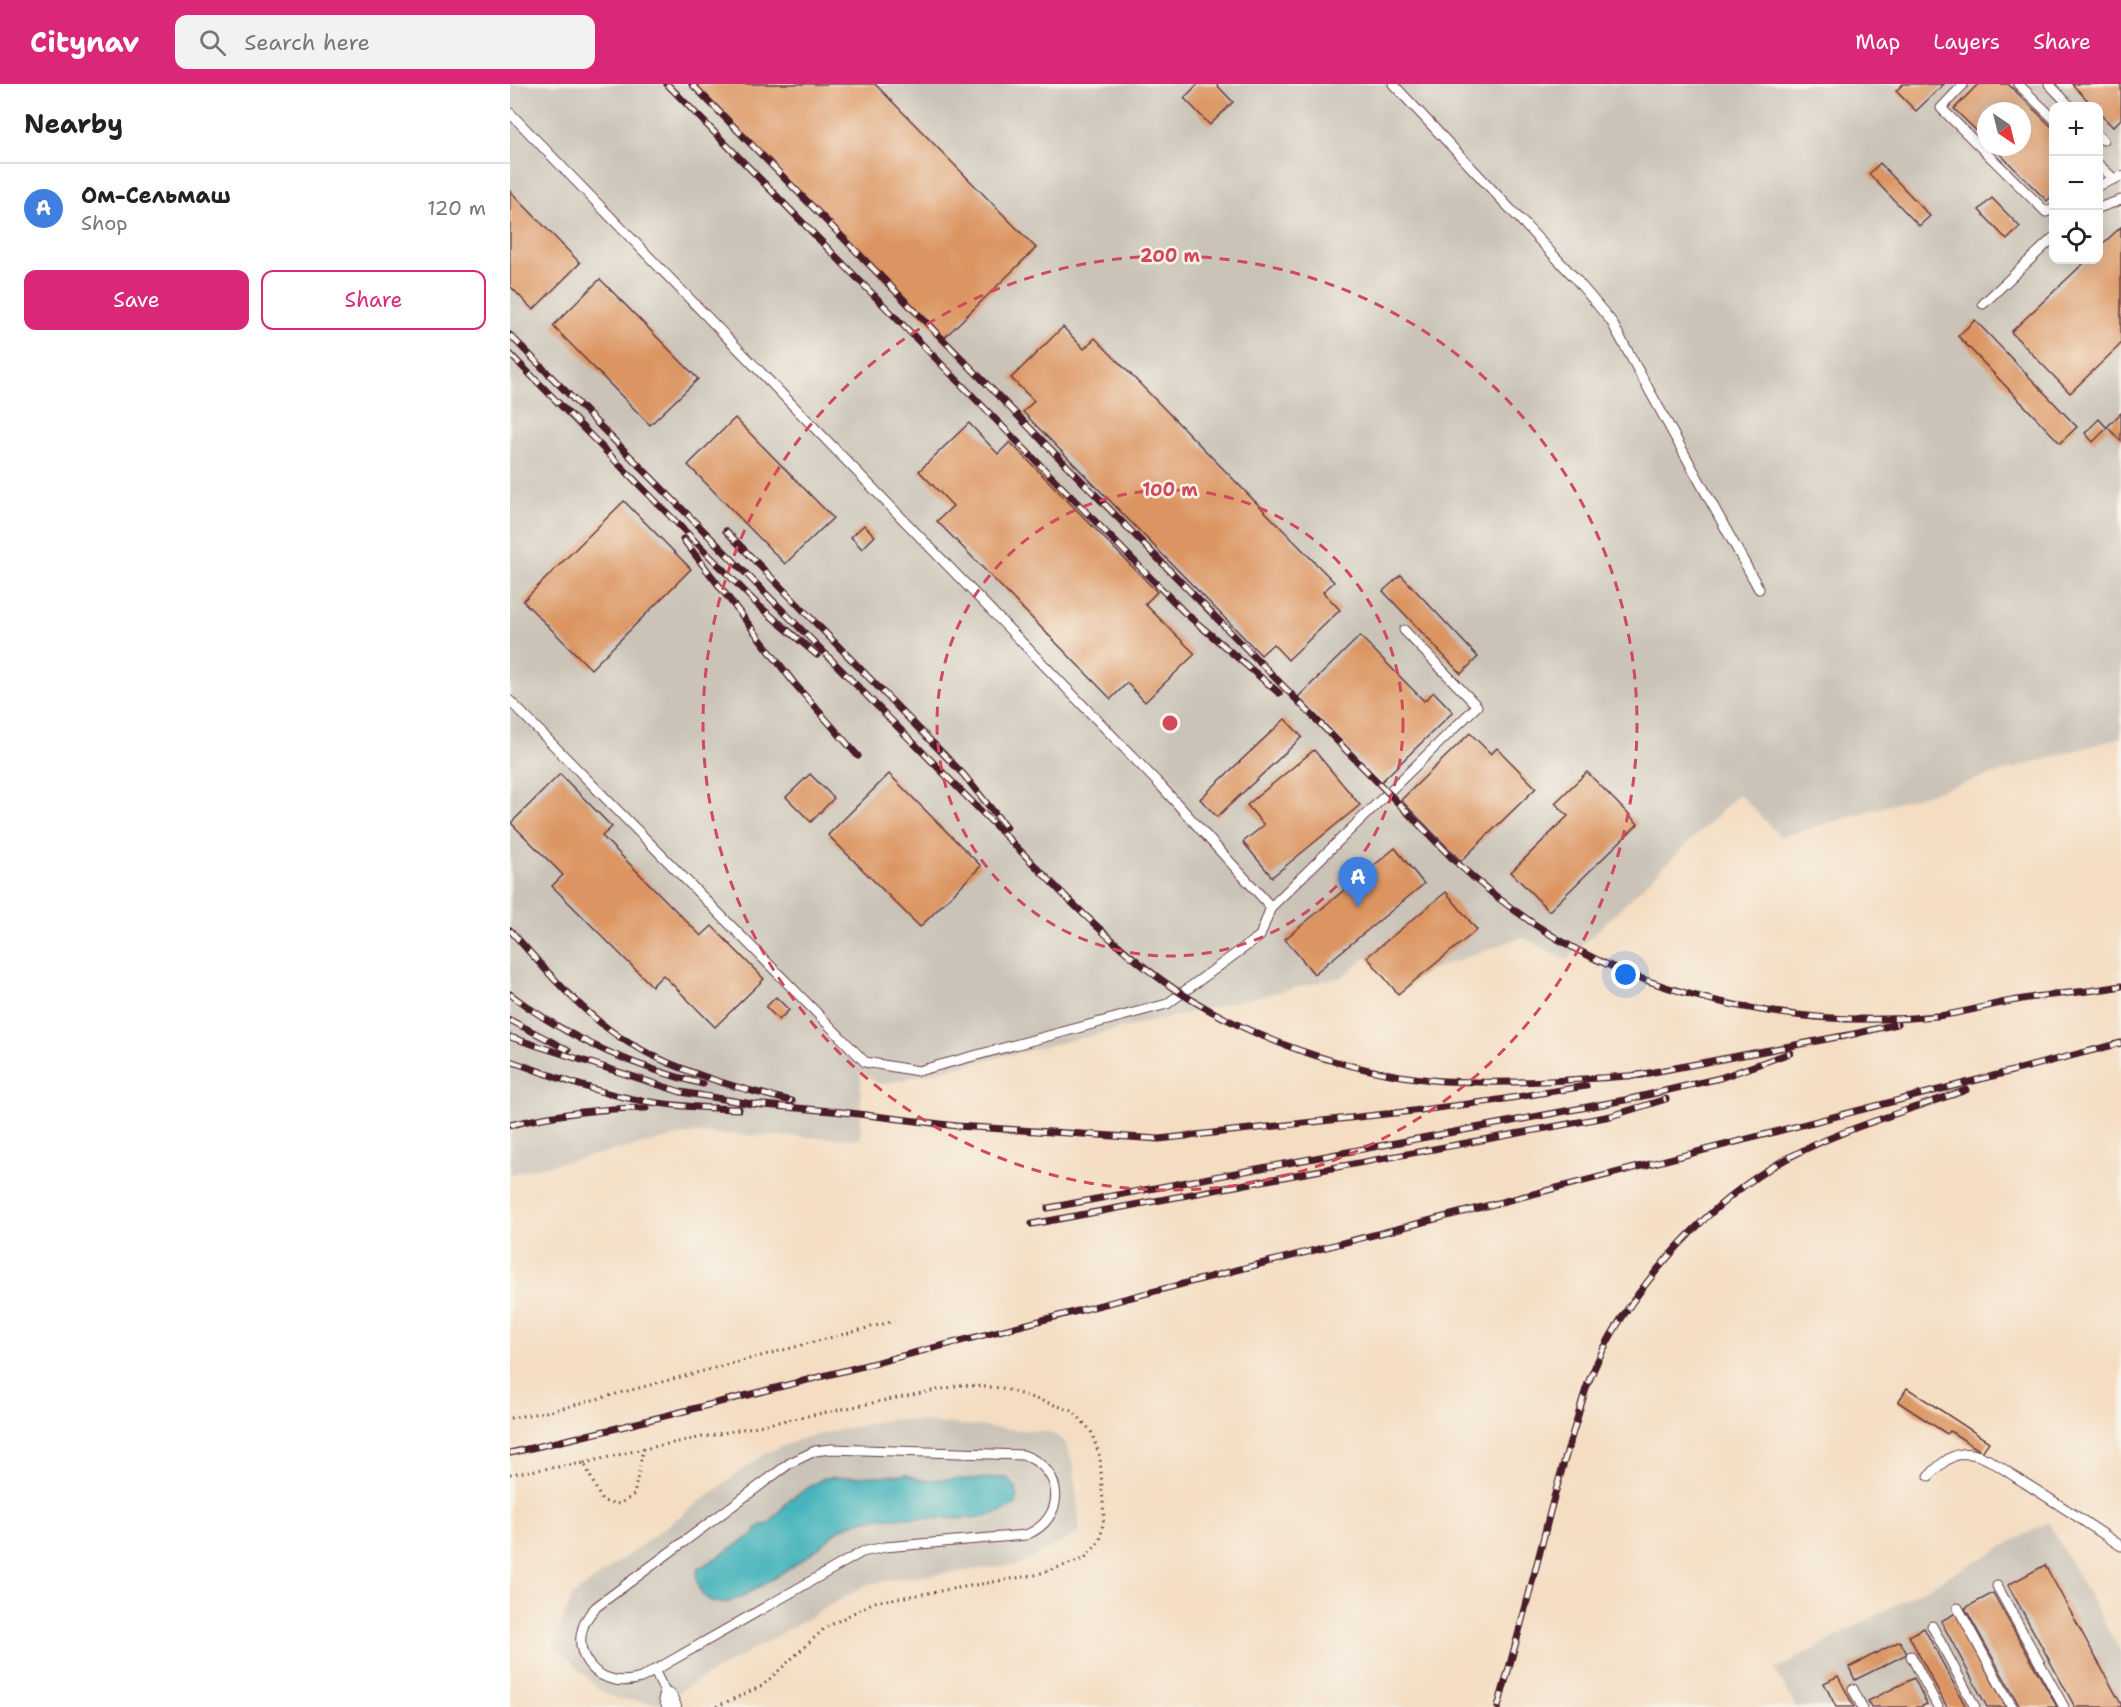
<!DOCTYPE html>
<meta charset="utf-8">
<style>
body{margin:0;font-family:"Shantell Sans",sans-serif;background:#f2f2f2;color:#222}
.controls{position:absolute;right:18px;top:18px;display:grid;overflow:hidden;border-radius:12px;box-shadow:0 3px 15px #0003}
.controls button{width:54px;height:54px;display:grid;place-items:center;padding:0;border:0;border-bottom:2px solid #e0e0e0;background:#fff;color:#222;font:30px sans-serif}
.compass{position:absolute;left:1467px;top:18px;width:54px;height:54px;border-radius:50%;background:#fff;box-shadow:0 3px 15px #0003;rotate:145deg}
.you{position:absolute;left:1116px;top:891px;width:21px;height:21px;margin:-15px;border:4px solid #fff;border-radius:50%;background:#1a73e8;box-shadow:0 0 0 9px #1a73e833}
.badge{display:grid;place-items:center;width:39px;height:39px;border-radius:50%;background:#db2777;color:#fff;font-size:20px;font-weight:700}
.pin{position:absolute;translate:-50% -50px;filter:drop-shadow(0 2px 3px #0008)}
.pin::after{content:'';position:absolute;top:32px;width:21px;height:18px;background:inherit;clip-path:polygon(0 0,100% 0,50% 100%)}
.list{margin:0;padding:0;list-style:none}
h2{display:flex;justify-content:space-between;align-items:center;height:78px;margin:0;padding:0 24px;font-size:26px}
h2 small{font-size:20px;font-weight:400;color:#767676}
.list li{display:grid;grid-template-columns:39px 1fr auto;gap:18px;align-items:center;box-sizing:border-box;height:90px;padding:0 24px;border-top:2px solid #e0e0e0}
.list b{display:block;font-size:22px;white-space:nowrap}
.list p{margin:0;font-size:20px;white-space:nowrap;color:#767676}
.list em{font-size:20px;font-style:normal;color:#767676}
.actions{display:flex;gap:12px;padding:18px 24px}
.actions a{flex:1;padding:14px 0;border:2px solid #db2777;border-radius:12px;text-align:center;font-size:21px;color:#db2777}
.actions .main{background:#db2777;color:#fff}
.icon{flex:none;width:33px;height:33px;fill:none;stroke:currentColor;stroke-width:2;stroke-linecap:round;stroke-linejoin:round}
.map{position:relative;flex:none;width:1611px;height:1623px;overflow:hidden}
header{display:flex;align-items:center;gap:36px;box-sizing:border-box;height:84px;padding:0 30px;background:#db2777;color:#fff}
header strong{font-size:28px}
nav{display:flex;gap:33px;margin-inline-start:auto;font-size:21px}
.search{width:420px;height:54px;background:#f2f2f2;display:flex;align-items:center;gap:15px;box-sizing:border-box;padding:0 21px;border-radius:12px;color:#767676;font-size:22px}
main{display:flex}
aside{flex:1;background:#fff}
.map>svg:first-child{display:block}
.industrial{fill:#cbc3b8;fill-rule:evenodd}
.water{fill:#44b4bc;stroke:#476a74;stroke-width:1.5}
.building{fill:#dc9562}
.lines{fill:none;stroke-linecap:round;stroke-linejoin:round}
.lane-casing{stroke:#643c42;stroke-width:11}
.street-casing{stroke:#643c42;stroke-width:20}
.path{stroke:#643c42;stroke-width:3;stroke-dasharray:1.5 4.5;stroke-linecap:butt}
.lane{stroke:#fff;stroke-width:9}
.street{stroke:#fff;stroke-width:18}
.rail-casing{stroke:#4a1f2b;stroke-width:7}
.rail{stroke:#f7f3e8;stroke-width:4.5;stroke-dasharray:14;stroke-linecap:butt}
.ring{fill:none;stroke:#d1495b;stroke-width:3;stroke-dasharray:10 8}
.centre{fill:#d1495b;stroke:#f7f3e8;stroke-width:3}
.ring-label{font-size:18px;text-anchor:middle;font-weight:bold;fill:#d1495b;stroke:#f7f3e8;stroke-width:5;stroke-linejoin:round;paint-order:stroke}
</style>
<header>
<strong>Citynav</strong>
<div class="search"><svg class="icon" aria-label="search" viewBox="0 0 24 24"><circle cx="10" cy="10" r="6"/><path d="M15 15l6 6"/></svg>Search here</div>
<nav><a>Map</a><a>Layers</a><a>Share</a></nav>
</header>
<main>
<aside>
<h2>Nearby<small></small></h2>
<ul class="list">
<li><span class="badge" style="background:#3f7fe0">A</span><div><b>Ом-Сельмаш</b><p>Shop</p></div><em>120 m</em></li>
</ul>
<div class="actions"><a class="main">Save</a><a>Share</a></div>
</aside>
<div class="map">
<svg width="1611" height="1623" viewBox="0 0 1611 1623">
<rect width="100%" height="100%" fill="#f7f3e8"/>
<filter id="ink" filterUnits="userSpaceOnUse"><feTurbulence type="fractalNoise" baseFrequency=".0167" numOctaves="2"/><feDisplacementMap in="SourceGraphic" scale="12" xChannelSelector="R" yChannelSelector="G"/><feConvolveMatrix kernelMatrix="1 2 1 2 8 2 1 2 1" color-interpolation-filters="sRGB"/></filter>
<filter id="wash" filterUnits="userSpaceOnUse"><feTurbulence type="fractalNoise" baseFrequency=".008" numOctaves="4" result="noise"/><feDisplacementMap in="SourceGraphic" scale="24" xChannelSelector="R" yChannelSelector="G"/><feGaussianBlur stdDeviation="1.35" result="paint"/><feColorMatrix in="noise" values="0 0 0 0 0 0 0 0 0 0 0 0 0 0 0 0 0 1.4 0 .05"/><feComposite in="paint" operator="in"/></filter>
<g filter="url(#wash)">
<rect width="100%" height="100%" fill="#f4ddc2"/>
<g class="industrial">
<path d="M 0,0 L 1611,0 L 1611,653 L 1271,753 L 1229,710 L 1057,876 L 1012,853 L 916,888 L 888,910 L 857,873 L 832,893 L 370,1001 L 351,987 L 351,1055 L 183,1049 L 0,1090 ZM 1544,22 L 1588,22 L 1588,176 L 1544,176 ZM 1476,27 L 1512,27 L 1512,63 L 1476,63 Z"/>
<polygon points="382,1335 538,1348 549,1353 556,1360 564,1382 570,1448 511,1480 380,1496 356,1501 147,1620 108,1615 88,1605 44,1560 62,1512 256,1369 296,1353"/>
<polygon points="1538,1438 1611,1569 1611,1623 1286,1623 1265,1586"/>
</g>
<path class="water" d="M 396,1391 L 412,1396 L 497,1394 L 506,1404 L 507,1419 C 462,1452 382,1418 332,1444 C 324,1448 318,1456 311,1462 C 294,1475 232,1517 213,1519 C 204,1520 194,1514 190,1507 C 187,1500 185,1492 188,1485 L 246,1449 L 246,1445 L 253,1440 L 258,1441 L 280,1415 L 314,1394 Z"/>
<g id="blocks">
<g class="building">
<polygon points="183,0 365,0 526,164 433,255"/>
<polygon points="688,0 706,0 723,18 700,41 674,14"/>
<polygon points="1393,0 1434,0 1406,27 1386,7"/>
<polygon points="1468,0 1498,0 1544,45 1544,110 1537,117 1483,63 1512,63 1512,27 1476,27 1476,56 1444,25"/>
<polygon points="1562,0 1611,0 1611,35 1603,43 1588,28 1588,22 1583,22"/>
<polygon points="1370,79 1420,132 1409,142 1359,90"/>
<polygon points="0,107 70,179 23,226 0,202"/>
<polygon points="1482,114 1510,143 1497,156 1469,126"/>
<polygon points="1611,143 1611,260 1560,309 1501,248 1577,176 1588,176 1588,164"/>
<polygon points="90,195 188,295 140,341 43,242"/>
<polygon points="1465,236 1567,343 1550,359 1448,252"/>
<polygon points="553,243 574,265 585,254 824,498 813,508 830,526 778,576 763,560 751,571 513,328 524,317 501,294"/>
<polygon points="1611,329 1611,357 1597,343"/>
<polygon points="225,334 323,434 275,480 178,381"/>
<polygon points="1589,335 1597,344 1583,358 1575,349"/>
<polygon points="459,339 488,370 500,358 647,508 635,520 685,570 635,618 617,599 601,615 427,437 443,422 409,387"/>
<polygon points="114,417 181,485 81,585 13,517"/>
<polygon points="354,441 365,452 352,465 341,453"/>
<polygon points="891,491 968,573 951,590 873,507"/>
<polygon points="850,552 914,617 924,608 943,628 871,698 788,613"/>
<polygon points="775,635 792,653 707,733 690,715"/>
<polygon points="960,649 981,670 987,664 1026,704 951,777 891,716"/>
<polygon points="804,666 850,721 762,793 733,758 754,741 737,721"/>
<polygon points="1077,688 1128,740 1039,827 1001,788 1058,732 1045,719"/>
<polygon points="50,690 102,743 92,752 191,852 202,842 254,895 205,943 153,891 142,902 42,802 53,791 1,739"/>
<polygon points="300,690 324,714 301,738 276,713"/>
<polygon points="379,690 471,782 410,843 318,751"/>
<polygon points="885,764 914,800 804,890 775,855"/>
<polygon points="936,808 967,846 888,910 857,873"/>
<polygon points="266,913 279,926 269,936 256,923"/>
<polygon points="1397,1304 1479,1358 1472,1368 1440,1347 1437,1350 1388,1318"/>
<polygon points="1535,1481 1611,1620 1611,1623 1565,1623 1498,1501"/>
<polygon points="1483,1509 1547,1623 1510,1623 1455,1524"/>
<polygon points="1446,1529 1496,1623 1477,1623 1431,1537"/>
<polygon points="1414,1544 1456,1623 1437,1623 1399,1552"/>
<polygon points="1390,1557 1397,1570 1345,1596 1339,1583"/>
<polygon points="1328,1592 1344,1623 1326,1623 1314,1599"/>
<polygon points="1404,1594 1417,1620 1410,1623 1361,1623 1358,1617"/>
</g>
</g>
</g>
<g filter="url(#ink)">
<use href="#blocks" fill-opacity="0" stroke="#643c42" stroke-width="1.5"/>
<g class="lines">
<defs>
<g id="lane">
<polyline points="883,0 1065,194 1101,237 1249,505"/>
<polyline points="1508,0 1544,35"/>
<polyline points="1539,0 1560,22"/>
<polyline points="1453,1 1431,24 1536,128 1544,125"/>
<polyline points="0,29 651,702 761,823 967,622 894,546"/>
<polyline points="1588,52 1593,56"/>
<polyline points="1588,80 1603,94"/>
<polyline points="1588,102 1611,92"/>
<polyline points="1588,124 1611,116"/>
<polyline points="1473,220 1544,153"/>
<polyline points="0,617 355,978 408,987 657,920 750,852 761,823"/>
<path d="M 321,1365 L 513,1371 C 555,1385 557,1434 516,1451 L 375,1463 L 352,1468 L 131,1594 C 83,1609 50,1559 86,1523 L 280,1379 L 305,1367 Z"/>
<path d="M 1419,1392 C 1430,1380 1444,1367 1462,1370 C 1478,1373 1493,1385 1507,1394 C 1542,1416 1577,1439 1611,1462"/>
<polyline points="1487,1502 1554,1623"/>
<polyline points="1448,1524 1502,1623"/>
<polyline points="1422,1542 1465,1623"/>
<polyline points="1401,1572 1428,1623"/>
<polyline points="144,1586 158,1614"/>
<polyline points="1343,1605 1352,1623"/>
</g>
<polyline id="street" points="158,1614 162,1623"/>
</defs>
<use href="#lane" class="lane-casing"/>
<use href="#street" class="street-casing"/>
<g class="path">
<polyline points="0,1334 41,1327 384,1237"/>
<polyline points="74,1379 133,1365"/>
<polyline points="0,1390 74,1379 92,1417 109,1420 124,1411 133,1365 452,1301 492,1304 563,1327 581,1347 590,1373 594,1433 590,1457 574,1475 525,1491 364,1518 315,1544 252,1602 205,1623"/>
</g>
<use href="#lane" class="lane"/>
<use href="#street" class="street"/>
<defs>
<g id="rail">
<polyline points="157,0 674,528 769,609"/>
<path d="M 182,0 L 945,777 C 976,806 1010,832 1046,854 C 1156,919 1301,945 1427,932 C 1454,929 1481,920 1507,916 C 1542,909 1577,909 1611,902"/>
<path d="M 0,251 L 558,815 C 592,848 627,880 666,906 C 741,955 833,987 922,996 C 937,998 953,997 968,998 C 1022,999 1077,995 1132,991"/>
<polyline points="0,270 249,522 307,571"/>
<polyline points="216,447 453,690 496,743"/>
<polyline points="173,455 284,599 348,672"/>
<path d="M 0,846 C 35,885 74,932 119,959 C 169,988 226,1004 282,1017"/>
<path d="M 0,910 C 57,954 124,983 193,1000"/>
<polyline points="0,936 58,966"/>
<polyline points="0,953 171,1008 242,1020 332,1028 447,1042 649,1055 903,1027 982,1017 1076,1002"/>
<polyline points="1331,953 1387,940"/>
<path d="M 0,977 C 41,991 81,1007 123,1015 C 159,1022 193,1024 229,1025"/>
<polyline points="1123,992 1338,951"/>
<path d="M 0,1041 C 46,1030 89,1024 136,1024"/>
<polyline points="538,1124 1120,1015 1210,994 1280,969"/>
<polyline points="522,1140 1101,1032 1156,1015"/>
<polyline points="0,1369 103,1345 357,1281 1611,959"/>
<path d="M 988,1623 C 1005,1563 1021,1504 1036,1444 C 1045,1407 1056,1371 1067,1335 C 1071,1321 1075,1305 1081,1292 C 1113,1214 1191,1126 1262,1083 C 1322,1047 1391,1029 1456,1006"/>
</g>
</defs>
<use href="#rail" class="rail-casing"/>
<use href="#rail" class="rail"/>
</g>
</g>
<g class="ring">
<circle cx="660" cy="639" r="233"/>
<circle cx="660" cy="639" r="467"/>
</g>
<circle cx="660" cy="639" r="9" class="centre"/>
<g class="ring-label">
<text x="660" y="178">200 m</text>
<text x="660" y="412">100 m</text>
</g>
</svg>
<div class="controls">
<button>+</button>
<button>−</button>
<button><svg class="icon" aria-label="locate" viewBox="0 0 24 24"><circle cx="12" cy="12" r="6"/><path d="M12 2v4M12 18v4M2 12h4M18 12h4"/></svg></button>
</div>
<svg class="compass" viewBox="-18 -18 36 36"><path d="M0-13l5 13h-10z" fill="#e53935"/><path d="M0 13l5-13h-10z" fill="#767676"/></svg>
<div class="you"></div>
<div class="pin badge" style="left:848px;top:823px;background:#3f7fe0">A</div>
</div>
</main>
